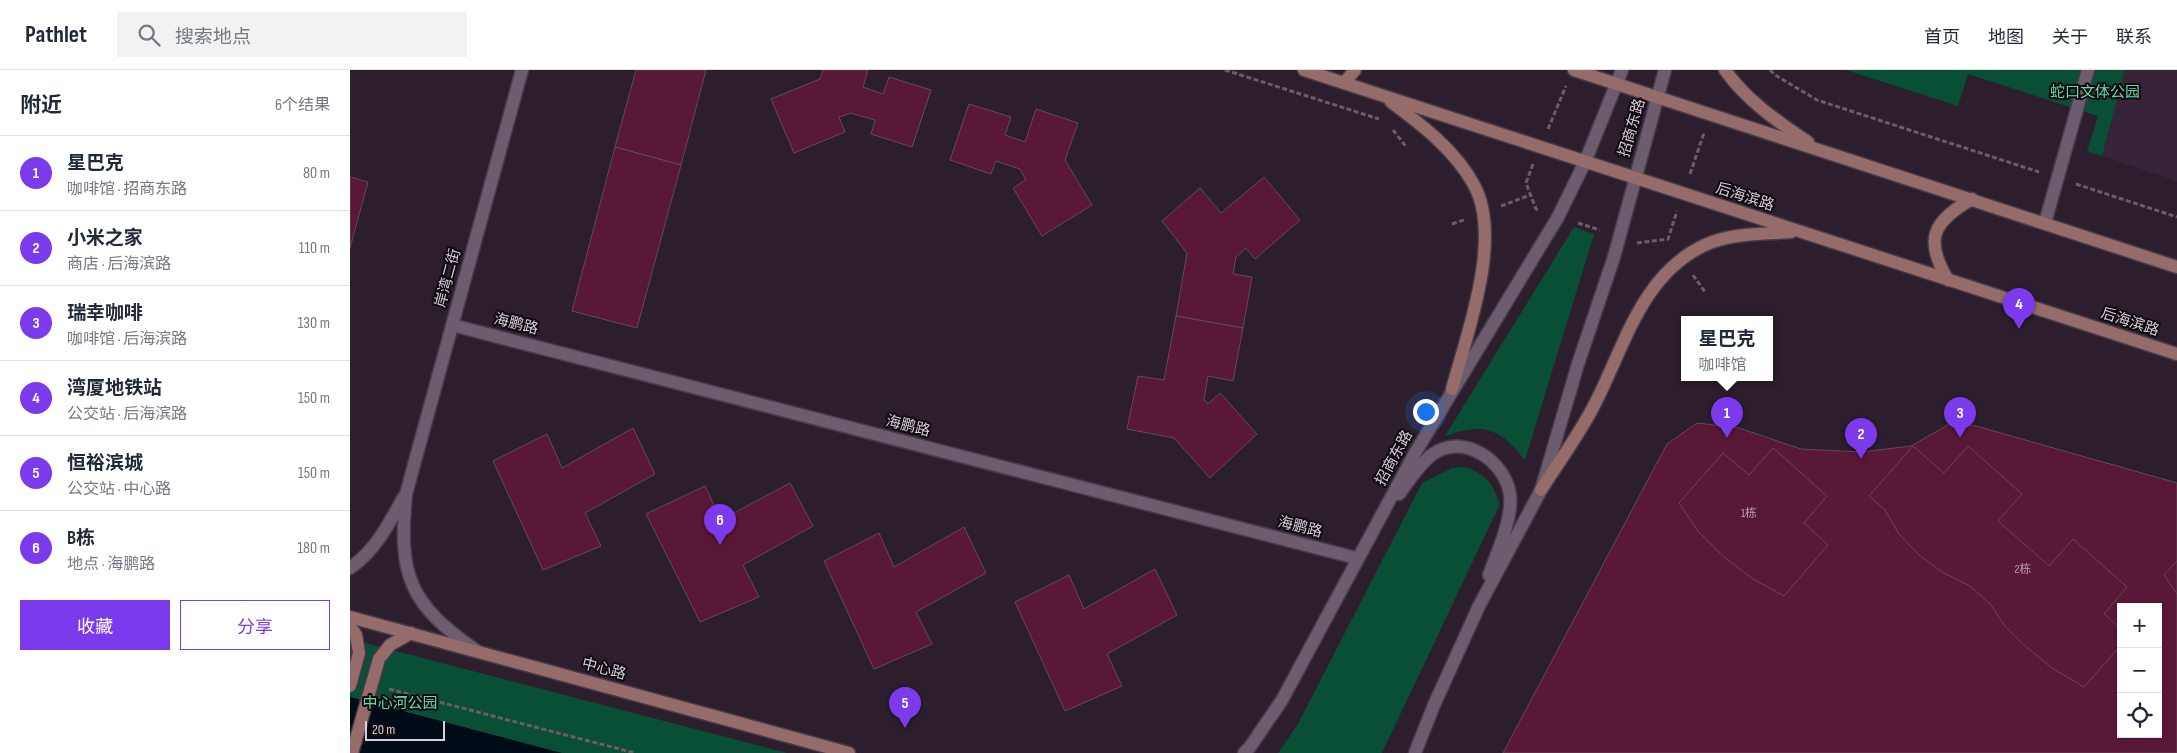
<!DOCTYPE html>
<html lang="zh">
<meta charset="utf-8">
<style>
body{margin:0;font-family:"Sofia Sans Condensed","Noto Sans SC",sans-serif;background:#f2f2f3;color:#1f2937}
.controls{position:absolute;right:15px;bottom:15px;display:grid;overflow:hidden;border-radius:0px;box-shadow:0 1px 4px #0004}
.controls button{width:45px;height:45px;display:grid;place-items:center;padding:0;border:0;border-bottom:1px solid #e0e1e3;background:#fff;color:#1f2937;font:25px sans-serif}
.scale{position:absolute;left:15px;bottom:12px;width:80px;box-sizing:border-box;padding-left:5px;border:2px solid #d7ced8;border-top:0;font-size:14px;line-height:18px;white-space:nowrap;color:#d7ced8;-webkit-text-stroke:4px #100a11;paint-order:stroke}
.you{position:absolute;left:1075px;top:341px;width:18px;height:18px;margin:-12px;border:4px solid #fff;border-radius:50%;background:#1a73e8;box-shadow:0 0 0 8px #1a73e833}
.badge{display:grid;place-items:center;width:32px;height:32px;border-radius:50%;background:#7c3aed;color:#fff;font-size:16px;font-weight:700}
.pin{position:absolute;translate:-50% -41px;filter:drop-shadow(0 1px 2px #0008)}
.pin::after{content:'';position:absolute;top:26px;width:18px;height:15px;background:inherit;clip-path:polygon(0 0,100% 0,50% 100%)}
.popup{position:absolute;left:1331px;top:246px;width:92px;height:65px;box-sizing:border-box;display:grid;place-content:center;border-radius:0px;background:#fff;filter:drop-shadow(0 1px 4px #0005);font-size:16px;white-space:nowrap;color:#747a83}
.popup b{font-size:19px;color:#1f2937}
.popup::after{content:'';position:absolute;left:50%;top:100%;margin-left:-10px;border:10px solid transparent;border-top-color:#fff}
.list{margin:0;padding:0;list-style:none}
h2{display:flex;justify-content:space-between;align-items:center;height:65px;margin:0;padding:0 20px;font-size:21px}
h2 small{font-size:16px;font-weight:400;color:#747a83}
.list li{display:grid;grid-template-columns:32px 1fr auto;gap:15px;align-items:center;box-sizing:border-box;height:75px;padding:0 20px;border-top:1px solid #e0e1e3}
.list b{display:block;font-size:19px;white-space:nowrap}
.list p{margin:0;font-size:16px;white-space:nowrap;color:#747a83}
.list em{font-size:16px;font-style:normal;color:#747a83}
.actions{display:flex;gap:10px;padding:15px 20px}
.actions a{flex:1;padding:11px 0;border:1px solid #7c3aed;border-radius:0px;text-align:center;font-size:18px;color:#7c3aed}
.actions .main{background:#7c3aed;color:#fff}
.icon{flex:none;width:28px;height:28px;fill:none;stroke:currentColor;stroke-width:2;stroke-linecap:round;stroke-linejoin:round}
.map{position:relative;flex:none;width:1827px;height:683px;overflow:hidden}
header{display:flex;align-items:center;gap:30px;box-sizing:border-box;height:70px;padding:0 25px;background:#fff;border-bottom:1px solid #e0e1e3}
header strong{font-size:24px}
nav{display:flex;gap:28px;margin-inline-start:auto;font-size:18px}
.search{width:350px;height:45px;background:#f2f2f3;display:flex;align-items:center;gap:12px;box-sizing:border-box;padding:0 18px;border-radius:0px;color:#747a83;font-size:19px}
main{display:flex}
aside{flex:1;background:#fff}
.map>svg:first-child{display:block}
.built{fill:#372439}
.green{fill:#084f35}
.water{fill:#000b18}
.building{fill:#5a1837;stroke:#634b54;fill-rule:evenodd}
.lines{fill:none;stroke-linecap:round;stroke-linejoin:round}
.service-casing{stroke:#473b48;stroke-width:15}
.minor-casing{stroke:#473b48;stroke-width:15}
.tertiary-casing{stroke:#473b48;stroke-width:15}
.secondary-casing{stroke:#473b48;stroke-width:15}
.path{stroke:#6a5d6b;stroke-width:3;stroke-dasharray:5 2.5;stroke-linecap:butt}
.service{stroke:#6c5c6e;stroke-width:12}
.minor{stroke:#6c5c6e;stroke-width:12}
.tertiary{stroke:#6c5c6e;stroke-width:12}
.secondary{stroke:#966c6a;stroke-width:12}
.secondary-bridge-casing{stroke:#473b48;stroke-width:15;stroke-linecap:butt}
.secondary-bridge{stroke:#966c6a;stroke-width:12}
.labels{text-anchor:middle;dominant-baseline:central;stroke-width:4;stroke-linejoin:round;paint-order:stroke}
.number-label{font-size:12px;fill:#b8a0b0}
.park-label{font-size:15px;fill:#65d8a3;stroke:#100a11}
.street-label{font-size:15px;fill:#d7ced8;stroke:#100a11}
</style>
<header>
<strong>Pathlet</strong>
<div class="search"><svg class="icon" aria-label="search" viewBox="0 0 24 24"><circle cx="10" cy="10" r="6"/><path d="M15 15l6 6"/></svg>搜索地点</div>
<nav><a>首页</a><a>地图</a><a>关于</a><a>联系</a></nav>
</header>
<main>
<aside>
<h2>附近<small>6个结果</small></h2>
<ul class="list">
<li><span class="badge">1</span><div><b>星巴克</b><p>咖啡馆 · 招商东路</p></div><em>80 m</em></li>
<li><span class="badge">2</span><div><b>小米之家</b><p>商店 · 后海滨路</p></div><em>110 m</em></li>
<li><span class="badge">3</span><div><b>瑞幸咖啡</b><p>咖啡馆 · 后海滨路</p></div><em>130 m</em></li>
<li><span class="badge">4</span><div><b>湾厦地铁站</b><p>公交站 · 后海滨路</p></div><em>150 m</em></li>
<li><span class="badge">5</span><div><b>恒裕滨城</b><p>公交站 · 中心路</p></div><em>150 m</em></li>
<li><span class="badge">6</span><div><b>B栋</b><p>地点 · 海鹏路</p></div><em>180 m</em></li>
</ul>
<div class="actions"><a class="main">收藏</a><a>分享</a></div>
</aside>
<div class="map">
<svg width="1827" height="683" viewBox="0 0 1827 683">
<rect width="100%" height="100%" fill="#2c1e2d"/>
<polygon class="built" points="1775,0 1827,0 1827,111 1752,86"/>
<g class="green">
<polygon points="1496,0 1775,0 1752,86 1737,81 1748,46 1618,4 1608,36"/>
<path d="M 1224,157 L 1244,164 L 1175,390 C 1150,358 1134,352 1095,366 Z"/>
<path d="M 1115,397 C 1138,406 1141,411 1150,434 L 1032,683 L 928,683 L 948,654 L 1072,413 L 1102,398 Z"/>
<polygon points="0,569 437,683 0,683"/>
</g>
<polygon class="water" points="0,627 212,683 0,683"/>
<g class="building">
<polygon points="286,0 356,0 331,95 265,77"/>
<polygon points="473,0 518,0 513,17 533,24 539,7 581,20 562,77 521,64 525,50 501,43 489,47 495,62 444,83 421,29 470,9"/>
<polygon points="619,34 661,47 655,65 675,72 686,39 728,53 715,90 742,135 692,166 663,118 676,110 670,99 646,91 641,104 600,90"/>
<polygon points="265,77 331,95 287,258 222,241"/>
<polygon points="0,107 18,112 0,178"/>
<polygon points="914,107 950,150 905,189 896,178 886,187 883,204 902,207 893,258 826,246 837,183 812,151 850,118 871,143"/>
<polygon points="826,246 893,258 883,311 858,306 854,329 858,334 870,323 907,364 860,408 824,368 777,359 788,306 814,310"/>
<path d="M 1603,352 L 1626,356 L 1827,413 L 1827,683 L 1153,683 L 1317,374 L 1347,353 L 1389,358 L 1451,379 L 1512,382 L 1561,376 ZM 1771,537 L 1808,537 L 1808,664 L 1771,664 Z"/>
<polygon points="283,358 305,404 235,443 251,476 193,500 143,391 197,364 212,398"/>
<polygon points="1563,376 1594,403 1618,376 1672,424 1648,451 1699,496 1723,469 1777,517 1754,544 1771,559 1771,575 1734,617 1702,598 1674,575 1655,556 1641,535 1620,516 1592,502 1569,485 1549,464 1535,440 1519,426"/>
<polygon points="1423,378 1477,426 1454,453 1478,475 1434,526 1403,509 1374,487 1348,461 1329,433 1373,383 1399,405"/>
<polygon points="440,413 463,456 393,495 409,527 350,552 296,444 355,416 371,450"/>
<polygon points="614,457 636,503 566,542 582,574 524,599 474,491 529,463 544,497"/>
<polygon points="1827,491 1827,524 1814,505"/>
<polygon points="805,499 827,545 757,584 772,616 715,641 665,532 719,505 734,539"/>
</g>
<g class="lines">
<defs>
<polyline id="service" points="1695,153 1738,0"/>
<polyline id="minor" points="102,255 1006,488"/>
<g id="tertiary">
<path d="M 1049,424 C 1059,411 1069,394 1083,384 C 1114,362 1156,392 1160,425 C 1163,448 1147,483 1139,505"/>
<path d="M 0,498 C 25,481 39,454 53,428"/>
<path d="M 127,581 C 59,534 48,506 56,424 L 172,0"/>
<polyline points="894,683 900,677 932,630 1065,383 1208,147 1235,92 1272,0"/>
<polyline points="1065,683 1084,635 1129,536 1191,420 1228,294 1264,187 1315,0"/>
</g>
<g id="secondary">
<polyline points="954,0 1827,284"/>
<polyline points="1224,0 1827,197"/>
<path d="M 1375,0 C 1397,31 1427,51 1458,72"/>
<polyline points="994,13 1005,0"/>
<path d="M 1041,32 C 1072,55 1105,80 1124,115 C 1153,168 1117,264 1102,319"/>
<path d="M 1598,210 C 1574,170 1582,152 1622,129"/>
<path d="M 1191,420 C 1207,395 1225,370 1240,343 C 1273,284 1288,206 1355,175 C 1381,163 1413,164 1441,162"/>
<polyline points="0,547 499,683"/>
<polyline points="0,556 6,565 9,583"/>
<polyline points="29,589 40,575 61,563"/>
</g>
</defs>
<use href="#service" class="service-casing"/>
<use href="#minor" class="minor-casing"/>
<use href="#tertiary" class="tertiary-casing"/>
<use href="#secondary" class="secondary-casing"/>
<g class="path">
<polyline points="875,0 1029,49"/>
<polyline points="1420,0 1425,5 1467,30 1689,102"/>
<polyline points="1198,59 1216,16"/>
<polyline points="1043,60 1057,78"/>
<polyline points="1183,94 1176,113 1186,139 1188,140"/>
<polyline points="1340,104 1354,63"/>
<polyline points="1726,114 1827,147"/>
<polyline points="1151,136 1180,125"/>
<polyline points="1228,153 1250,160"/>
<polyline points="1102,154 1114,150"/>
<polyline points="1287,173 1318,169 1327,141"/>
<polyline points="1343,205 1355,222"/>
<polyline points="39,619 285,683"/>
</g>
<use href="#service" class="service"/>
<use href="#minor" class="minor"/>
<use href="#tertiary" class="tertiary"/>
<use href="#secondary" class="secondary"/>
<defs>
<g id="secondary-bridge">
<polyline points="0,616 9,583"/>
<polyline points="2,683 29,589"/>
</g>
</defs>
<use href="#secondary-bridge" class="secondary-bridge-casing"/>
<use href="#secondary-bridge" class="secondary-bridge"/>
</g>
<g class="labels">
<g class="number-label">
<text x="1399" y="443">1栋</text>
<text x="1673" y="499">2栋</text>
</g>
<g class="park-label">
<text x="1745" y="22">蛇口文体公园</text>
<text x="50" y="633">中心河公园</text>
</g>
<g class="street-label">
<text transform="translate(1282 58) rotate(-74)">招商东路</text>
<text transform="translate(1395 127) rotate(18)">后海滨路</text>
<text transform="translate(98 208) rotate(-75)">岸湾二街</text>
<text transform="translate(1780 252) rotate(18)">后海滨路</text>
<text transform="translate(166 254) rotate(14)">海鹏路</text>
<text transform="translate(558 356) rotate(14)">海鹏路</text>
<text transform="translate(1044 388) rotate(-61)">招商东路</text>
<text transform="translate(950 457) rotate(14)">海鹏路</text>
<text transform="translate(254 599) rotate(15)">中心路</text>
</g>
</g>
</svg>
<div class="controls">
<button>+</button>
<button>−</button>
<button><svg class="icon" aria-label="locate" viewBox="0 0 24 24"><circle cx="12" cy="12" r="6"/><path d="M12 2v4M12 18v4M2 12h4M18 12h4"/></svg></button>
</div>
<div class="scale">20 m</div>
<div class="you"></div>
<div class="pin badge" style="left:1377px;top:368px">1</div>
<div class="popup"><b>星巴克</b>咖啡馆</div>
<div class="pin badge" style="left:1511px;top:389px">2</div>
<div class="pin badge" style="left:1610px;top:368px">3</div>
<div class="pin badge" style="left:1669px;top:259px">4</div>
<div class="pin badge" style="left:555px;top:658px">5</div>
<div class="pin badge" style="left:370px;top:475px">6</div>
</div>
</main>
